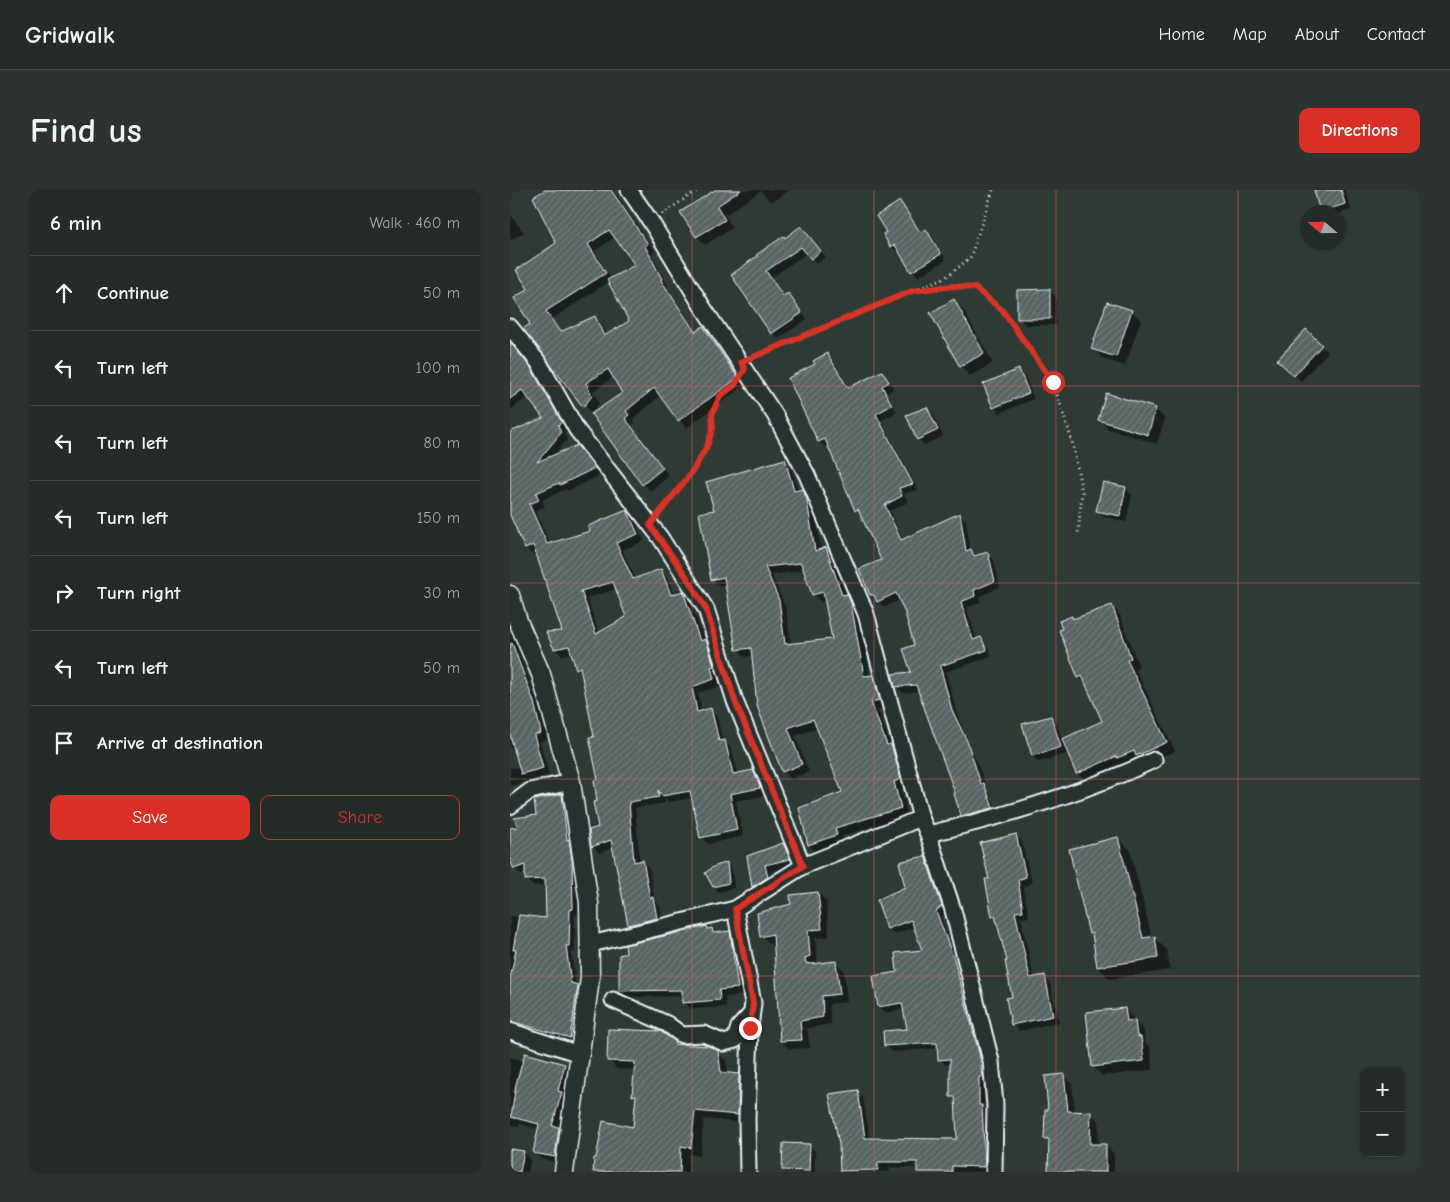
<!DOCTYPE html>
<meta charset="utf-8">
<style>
body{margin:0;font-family:"Comic Neue",sans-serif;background:#2a3430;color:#f1f3f6}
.controls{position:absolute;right:15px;bottom:15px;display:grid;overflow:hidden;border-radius:10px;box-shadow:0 1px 4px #0004}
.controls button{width:45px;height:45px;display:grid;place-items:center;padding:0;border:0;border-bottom:1px solid #3f4845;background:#222c28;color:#f1f3f6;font:25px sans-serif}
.compass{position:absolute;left:790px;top:15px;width:45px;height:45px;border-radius:50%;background:#222c28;box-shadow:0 1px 4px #0004;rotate:290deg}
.stop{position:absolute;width:15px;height:15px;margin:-11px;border:4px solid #d93025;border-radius:50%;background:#fff}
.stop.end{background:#d93025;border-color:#fff;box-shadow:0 1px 5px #0008}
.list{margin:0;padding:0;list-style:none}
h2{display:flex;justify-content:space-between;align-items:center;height:65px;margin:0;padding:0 20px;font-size:21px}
h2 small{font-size:16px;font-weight:400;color:#a2a7a8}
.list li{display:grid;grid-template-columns:32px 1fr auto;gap:15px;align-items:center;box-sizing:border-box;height:75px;padding:0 20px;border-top:1px solid #3f4845}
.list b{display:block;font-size:19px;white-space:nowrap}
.list em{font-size:16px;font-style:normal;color:#a2a7a8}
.actions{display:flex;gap:10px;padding:15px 20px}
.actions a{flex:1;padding:11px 0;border:1px solid #d93025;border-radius:10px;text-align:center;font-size:18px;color:#d93025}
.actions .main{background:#d93025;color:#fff}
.icon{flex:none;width:28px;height:28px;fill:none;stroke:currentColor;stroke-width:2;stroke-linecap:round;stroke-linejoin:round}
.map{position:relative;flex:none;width:910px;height:982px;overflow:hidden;border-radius:10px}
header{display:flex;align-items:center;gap:30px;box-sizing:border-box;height:70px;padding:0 25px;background:#222c28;border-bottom:1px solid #3f4845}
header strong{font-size:24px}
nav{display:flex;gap:28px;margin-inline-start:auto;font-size:18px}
.intro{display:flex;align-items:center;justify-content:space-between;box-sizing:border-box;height:120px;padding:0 30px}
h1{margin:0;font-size:35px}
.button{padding:12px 22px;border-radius:10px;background:#d93025;color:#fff;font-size:18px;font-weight:700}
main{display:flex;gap:30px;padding:0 30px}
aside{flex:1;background:#222c28;border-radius:10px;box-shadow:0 1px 4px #0004}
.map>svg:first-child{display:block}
.shadow{fill:#0007;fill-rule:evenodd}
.building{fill:url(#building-hatch);stroke:#e8f1f8;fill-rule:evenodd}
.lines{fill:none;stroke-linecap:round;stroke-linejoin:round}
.minor-casing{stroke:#e8f1f8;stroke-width:19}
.tertiary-casing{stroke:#e8f1f8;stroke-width:21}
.path{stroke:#e8f1f8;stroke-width:3;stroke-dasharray:1 4;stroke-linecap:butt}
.minor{stroke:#26332d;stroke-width:15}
.tertiary{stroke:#26332d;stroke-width:18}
.route{stroke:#d93025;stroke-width:6}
.grid{fill:none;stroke:#da5a5c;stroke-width:1;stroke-opacity:0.55}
</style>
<header>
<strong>Gridwalk</strong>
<nav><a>Home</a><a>Map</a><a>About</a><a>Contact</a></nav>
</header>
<div class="intro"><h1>Find us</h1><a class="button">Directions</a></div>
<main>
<aside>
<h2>6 min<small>Walk · 460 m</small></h2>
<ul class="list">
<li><svg class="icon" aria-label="ahead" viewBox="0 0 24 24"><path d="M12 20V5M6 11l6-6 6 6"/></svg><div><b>Continue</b></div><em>50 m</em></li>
<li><svg class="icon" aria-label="left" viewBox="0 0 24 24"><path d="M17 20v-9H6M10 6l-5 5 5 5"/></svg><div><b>Turn left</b></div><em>100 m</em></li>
<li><svg class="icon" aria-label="left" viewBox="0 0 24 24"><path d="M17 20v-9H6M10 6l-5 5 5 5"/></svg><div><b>Turn left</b></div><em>80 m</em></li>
<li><svg class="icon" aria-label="left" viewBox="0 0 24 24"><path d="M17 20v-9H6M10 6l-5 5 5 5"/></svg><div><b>Turn left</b></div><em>150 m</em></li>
<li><svg class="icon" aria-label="right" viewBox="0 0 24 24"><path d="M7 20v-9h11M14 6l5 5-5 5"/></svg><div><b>Turn right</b></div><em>30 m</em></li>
<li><svg class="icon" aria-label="left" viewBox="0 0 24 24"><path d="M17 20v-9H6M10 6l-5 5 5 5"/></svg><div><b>Turn left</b></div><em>50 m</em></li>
<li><svg class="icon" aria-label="arrive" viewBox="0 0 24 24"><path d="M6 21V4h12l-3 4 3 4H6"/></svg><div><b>Arrive at destination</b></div></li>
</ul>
<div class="actions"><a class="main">Save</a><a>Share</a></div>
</aside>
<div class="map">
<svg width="910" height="982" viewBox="0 0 910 982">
<defs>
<pattern id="building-hatch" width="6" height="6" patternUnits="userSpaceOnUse" patternTransform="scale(1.25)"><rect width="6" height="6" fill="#596563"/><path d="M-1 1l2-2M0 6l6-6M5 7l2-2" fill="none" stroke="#717c7a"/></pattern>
</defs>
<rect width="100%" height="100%" fill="#2e3b35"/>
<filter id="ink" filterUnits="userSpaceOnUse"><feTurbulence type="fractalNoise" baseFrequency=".02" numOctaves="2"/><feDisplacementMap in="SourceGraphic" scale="10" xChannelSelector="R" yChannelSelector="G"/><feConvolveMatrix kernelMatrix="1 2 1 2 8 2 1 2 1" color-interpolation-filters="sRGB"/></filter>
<g filter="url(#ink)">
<g class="shadow">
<path d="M 38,0 L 103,0 L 145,61 L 141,64 L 158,96 L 157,97 L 186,143 L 193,138 L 200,145 L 234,196 L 176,238 L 151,205 L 123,229 L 125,232 L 121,236 L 159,286 L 140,301 L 83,225 L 114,203 L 104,187 L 83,201 L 89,213 L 81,223 L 15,139 L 22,134 L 20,100 L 47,54 ZM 106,47 L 127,75 L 101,89 L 84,61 ZM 99,92 L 121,132 L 97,146 L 92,135 L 85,127 L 51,143 L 42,129 Z"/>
<polygon points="209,0 280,0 261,12 251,1 215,25 222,38 195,55 187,46"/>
<polygon points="805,0 835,0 841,20 828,24 828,22 813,22"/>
<polygon points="390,12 411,43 416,40 422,46 436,70 408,87 390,61 387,62 381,56 378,42"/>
<polygon points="1,25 14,43 0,50 0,26"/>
<polygon points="296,43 316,67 307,74 297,63 261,88 274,107 278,105 284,111 297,129 268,149 223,85 276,50"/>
<polygon points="540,101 546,107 546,135 515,135 509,128"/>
<polygon points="444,111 454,121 483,173 460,186 451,176"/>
<polygon points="621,121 631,130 615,176 592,168 583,158"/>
<polygon points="796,141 818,162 791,191 769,170"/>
<path d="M 0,150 L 28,186 L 58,240 L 54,242 L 57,250 L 43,266 L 74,264 L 90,285 L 58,301 L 56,299 L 32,310 L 35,317 L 25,321 L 40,354 L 82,342 L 117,321 L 123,328 L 134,351 L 112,360 L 126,389 L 150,380 L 157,387 L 164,405 L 173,402 L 180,409 L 194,451 L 202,457 L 210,482 L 207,483 L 210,496 L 188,503 L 192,522 L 201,520 L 207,527 L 213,551 L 221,558 L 228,584 L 243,581 L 250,588 L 256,605 L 226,611 L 233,646 L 198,654 L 192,647 L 183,608 L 159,612 L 154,607 L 155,613 L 125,618 L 130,672 L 132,672 L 139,678 L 145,711 L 150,716 L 153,735 L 126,741 L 119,735 L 103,658 L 89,663 L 83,656 L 89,637 L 90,591 L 85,548 L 72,483 L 67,478 L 62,463 L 52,465 L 45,459 L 53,442 L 27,363 L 23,365 L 16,358 L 3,329 L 0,328 L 0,244 L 35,228 L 19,206 L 2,219 L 0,217 ZM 107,399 L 117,427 L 89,443 L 77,408 ZM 106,647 L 107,649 L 86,656 L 86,654 Z"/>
<polygon points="317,164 323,171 340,199 372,182 384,199 377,203 387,222 371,230 408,300 394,304 398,312 380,321 393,350 450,325 456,331 460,359 467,366 478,363 484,370 490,397 469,407 471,412 457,418 467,450 471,448 477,455 482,466 436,482 448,527 488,624 459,632 452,626 447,604 410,501 393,503 386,496 403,483 406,456 390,410 374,417 362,405 372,371 352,326 346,320 319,256 315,257 310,252 321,247 309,251 306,174"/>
<polygon points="509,180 515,186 524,209 490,223 484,217"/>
<polygon points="416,218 423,225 433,246 414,255 408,249"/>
<polygon points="645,219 655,229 647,254 599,239 590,230"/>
<path d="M 274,270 L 282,278 L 289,302 L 292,301 L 300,308 L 305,319 L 311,360 L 316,359 L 323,366 L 336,405 L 345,413 L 349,422 L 360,487 L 370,494 L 377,518 L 368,520 L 381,555 L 389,563 L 398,597 L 391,600 L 398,625 L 332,646 L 334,653 L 306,663 L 299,655 L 290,619 L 333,603 L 308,538 L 285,546 L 299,582 L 281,589 L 274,581 L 248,516 L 243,466 L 235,467 L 227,459 L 217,395 L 210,397 L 202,389 L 205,321 ZM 295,380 L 303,405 L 311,412 L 316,411 L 323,450 L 281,455 L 276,419 L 262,385 Z"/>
<polygon points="594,293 616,299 622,305 616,332 594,327 587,320"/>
<polygon points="602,416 610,425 629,477 625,478 665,561 636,574 616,574 576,591 567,583 554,552 553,553 556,564 529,572 523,566 541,527 547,533 552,550 593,532 577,496 569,487 564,430"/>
<polygon points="0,435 30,520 37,549 30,551 39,585 0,596 0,578 10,577 5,557 0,558"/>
<polygon points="51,605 58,611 68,678 69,725 65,725 65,762 61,762 66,796 74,803 66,853 7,836 0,828 0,726 37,730 37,695 23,696 16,689 16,683 11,685 5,679 0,667 0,639 10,638 27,627"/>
<polygon points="506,646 512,652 522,693 513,697 519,727 511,728 524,788 534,787 540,793 549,832 509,841 502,834 504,807 498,772 488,731 483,726 480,690"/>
<polygon points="608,648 620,660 642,748 644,748 657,760 660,780 600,789 588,777 584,747 580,743"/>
<polygon points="273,655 279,661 285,676 260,681 264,693 249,702 243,696 239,667"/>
<polygon points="415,667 421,673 437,722 431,727 449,776 476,874 477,892 474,893 474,919 477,922 481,982 408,982 408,978 379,977 380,982 366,982 363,974 363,982 332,982 347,901 353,907 360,950 448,950 447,912 441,906 441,875 436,875 430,869 429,858 382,862 376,856 399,841 395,819 375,823 369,817 388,783 414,761 405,737 384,744 378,738 396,698"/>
<polygon points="217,674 222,678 224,698 209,702 204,697"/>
<polygon points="308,703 316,711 319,747 305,748 308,774 326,772 334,781 337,812 319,814 321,834 297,838 300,858 279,859 271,851 265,753 260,754 252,746 282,715"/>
<polygon points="196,737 206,744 219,743 226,750 235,805 215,807 216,817 181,819 174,812 173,806 117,807 110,800"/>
<polygon points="615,819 634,841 635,853 640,857 643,880 593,886 583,876"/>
<polygon points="164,852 167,855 207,862 216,871 218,884 229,885 237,894 236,933 194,929 190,966 179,964 178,982 84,982 124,939 127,909 123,905 126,880 107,879 99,870"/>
<polygon points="0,867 14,871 54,875 61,881 54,906 58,909 50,939 55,945 51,973 31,969 25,962 29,939 10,934 9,937 0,935"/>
<polygon points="554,886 562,894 565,922 580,923 589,931 588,956 596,956 604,964 604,982 539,982 540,953 535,948 540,921"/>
<polygon points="274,954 299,955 305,961 305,982 274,982"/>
<polygon points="0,960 14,963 20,969 18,982 0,982"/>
</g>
<g class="building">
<path d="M 35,0 L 101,0 L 138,54 L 135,56 L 152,89 L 151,90 L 185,142 L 193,136 L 228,188 L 168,231 L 144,198 L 116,221 L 119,225 L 115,228 L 153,278 L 132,295 L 81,224 L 112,203 L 98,179 L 76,193 L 82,206 L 73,217 L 13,139 L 20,134 L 4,108 L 18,99 L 6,80 L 46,53 L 23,7 ZM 99,40 L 125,75 L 97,90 L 119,131 L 94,146 L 85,126 L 50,142 L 36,121 L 96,83 L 78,54 Z"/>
<polygon points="205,0 231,0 207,16 215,30 186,47 170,22"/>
<polygon points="804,0 831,0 835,14 810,22"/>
<polygon points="390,11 410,42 416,39 431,64 401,82 385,55 380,57 373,44 376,42 366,26"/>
<polygon points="291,36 311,61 301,69 291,57 256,81 273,106 278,103 292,123 261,144 221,85 247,66 246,65 274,46 275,48"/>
<polygon points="540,99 540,129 507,129 507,100"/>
<polygon points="444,109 474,163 450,177 420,123"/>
<polygon points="597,112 622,120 606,167 581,159"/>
<polygon points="796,139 812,155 784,186 767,170"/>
<path d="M 0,152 L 21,178 L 52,232 L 48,235 L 51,243 L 27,272 L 67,255 L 85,278 L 50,295 L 49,293 L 26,303 L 29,310 L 19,314 L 37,354 L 80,341 L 78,336 L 117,320 L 128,344 L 106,353 L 123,389 L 151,379 L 161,405 L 173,401 L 190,451 L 196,449 L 204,476 L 201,477 L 204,489 L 182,497 L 187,522 L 201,518 L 209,551 L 215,550 L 223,584 L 243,580 L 249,594 L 250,598 L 220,604 L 227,640 L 190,648 L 180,601 L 152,606 L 148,600 L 149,607 L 119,612 L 124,672 L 133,670 L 140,708 L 143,707 L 147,728 L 118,735 L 101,650 L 81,657 L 79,640 L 88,637 L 83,612 L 87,611 L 84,590 L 88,590 L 79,547 L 84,547 L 70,477 L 66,479 L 59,456 L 44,459 L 36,442 L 52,441 L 23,355 L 15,359 L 0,325 L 0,242 L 33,228 L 12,200 L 0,209 ZM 103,392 L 116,427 L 86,444 L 71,401 Z"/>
<polygon points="317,163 338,198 372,181 379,192 372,196 382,215 366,224 403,294 389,298 392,306 375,315 391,350 450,323 456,361 461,359 464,366 478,362 485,391 464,400 465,406 451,412 463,450 471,447 477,460 430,476 442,520 457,551 471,594 474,593 483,618 451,626 444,604 445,603 406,495 385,497 382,484 401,482 393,459 404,455 395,423 386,403 367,412 364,405 360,405 349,379 371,370 348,319 345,321 315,249 308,252 278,188 305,174 303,171"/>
<polygon points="509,179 519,203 483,218 473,194"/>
<polygon points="596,203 646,218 638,245 588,230"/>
<polygon points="417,217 428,240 407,250 396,225"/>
<path d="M 275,269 L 284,301 L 293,299 L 297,310 L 305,361 L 316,357 L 332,405 L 337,404 L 341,413 L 354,486 L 363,485 L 370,510 L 361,512 L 377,555 L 381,554 L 391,589 L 384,592 L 391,618 L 325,638 L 327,645 L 298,655 L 289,618 L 332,602 L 303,529 L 278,538 L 292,574 L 272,582 L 247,516 L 241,458 L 226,460 L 214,387 L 201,390 L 189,323 L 204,320 L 196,292 ZM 291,373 L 302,405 L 313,402 L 322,449 L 275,454 L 269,410 L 255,377 Z"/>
<polygon points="593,292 616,297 610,326 586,321"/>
<polygon points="602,415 621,468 617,470 657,552 626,566 624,561 607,568 607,566 566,584 552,549 592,531 572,486 568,488 549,440 552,439 549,431 562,426 563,429"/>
<polygon points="2,453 24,512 31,543 24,545 33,578 11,584 0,545 0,454"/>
<polygon points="541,526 551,557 522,566 512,534"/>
<polygon points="52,604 57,650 59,649 62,671 63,719 60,720 59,756 56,756 61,793 68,795 60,848 0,831 0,789 6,760 3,760 9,725 36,728 35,689 15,690 15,675 4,679 0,670 0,638 8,637 4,628 26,625 24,610"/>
<polygon points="506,644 516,687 508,690 513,721 505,722 520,788 535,785 543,826 501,835 496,808 502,807 495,771 497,771 485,726 482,727 475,689 479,689 470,653"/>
<polygon points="608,647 633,748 645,746 648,768 587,777 582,743 579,744 559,659"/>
<polygon points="273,653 280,669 255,675 258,687 242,697 237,666"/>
<polygon points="415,666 432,716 426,721 444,769 470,867 472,887 469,887 469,915 472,915 475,977 442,976 442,982 407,982 407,972 368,972 368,980 330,981 329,954 319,904 348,900 355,948 447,949 445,907 440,907 440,869 428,870 427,853 374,856 373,841 397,839 392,813 368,817 363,786 387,782 385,763 412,760 401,730 377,739 367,710 395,697 389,672"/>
<polygon points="217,672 219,693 203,697 195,683 203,677"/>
<polygon points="308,702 312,739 298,740 300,766 295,768 296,773 301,774 326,771 330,804 312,806 313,827 290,831 292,850 270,851 263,744 250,747 247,723 281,714 280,705"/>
<polygon points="197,736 198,739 202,738 203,743 220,741 228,798 209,800 210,810 172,813 172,800 109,801 109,765 116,763 115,755"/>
<polygon points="615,818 617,831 625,830 627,846 631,847 634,871 582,877 576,822"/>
<polygon points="98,839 150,841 165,851 164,854 199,856 208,861 211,882 229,884 228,925 185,921 181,958 171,956 170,982 83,982 84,968 86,968 93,931 123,937 126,905 122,906 125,872 97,871"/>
<polygon points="15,863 55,874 48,901 52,902 42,936 49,937 45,967 23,963 29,934 1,927 6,894"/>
<polygon points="554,884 558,921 581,922 580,954 596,954 596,982 538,982 539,949 534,949 535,920 538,920 535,886"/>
<polygon points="273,953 300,954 299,981 272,980"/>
<polygon points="0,959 14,961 10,982 0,982"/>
</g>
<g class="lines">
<defs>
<g id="minor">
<polyline points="119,0 141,32 192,116 265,225 297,285 356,424 411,628 418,644 443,720 481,871 485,915 484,982"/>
<polyline points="0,137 29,173 67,240 150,347 196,419 225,511 293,676"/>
<polyline points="0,616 20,601 61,592"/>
<path d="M 418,644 C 496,626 571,604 644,570"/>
<polyline points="225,719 243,813 240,838 237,929 238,982"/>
<polyline points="81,754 225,719 293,676 411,628"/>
<polyline points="103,810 157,834 172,845 194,844 214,853 225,850 229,837 241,824"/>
<polyline points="0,841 69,864"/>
</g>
<polyline id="tertiary" points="0,405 8,431 31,484 61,592 79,713 80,788 54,982"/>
</defs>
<use href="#minor" class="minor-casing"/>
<use href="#tertiary" class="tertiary-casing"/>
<g class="path">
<polyline points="152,24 188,0"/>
<polyline points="402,101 443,96 465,98 492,120 543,192 562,251 572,302 568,345"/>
<polyline points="243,167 436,87 460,68 483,0"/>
<path d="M 150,323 C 166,301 185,281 197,257 C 205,241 199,220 211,206 C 214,202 221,198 226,195"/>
</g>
<use href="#minor" class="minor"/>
<use href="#tertiary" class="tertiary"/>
</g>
</g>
<g class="lines" filter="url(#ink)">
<polyline class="route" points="240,838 243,813 225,719 293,676 225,511 196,419 176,386 140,335 182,282 197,256 203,238 202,224 210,206 225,195 235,179 231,172 402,101 443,96 465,98 492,120 543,192"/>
</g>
<path class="grid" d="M 182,0 L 182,982M 364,0 L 364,982M 546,0 L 546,982M 728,0 L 728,982M 0,196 L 910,196M 0,393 L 910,393M 0,589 L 910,589M 0,786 L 910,786"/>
</svg>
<div class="controls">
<button>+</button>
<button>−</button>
</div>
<svg class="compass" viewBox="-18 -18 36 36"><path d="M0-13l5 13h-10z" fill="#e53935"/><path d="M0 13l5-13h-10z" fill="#a2a7a8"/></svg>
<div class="stop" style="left:543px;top:192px"></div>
<div class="stop end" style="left:240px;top:838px"></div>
</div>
</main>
